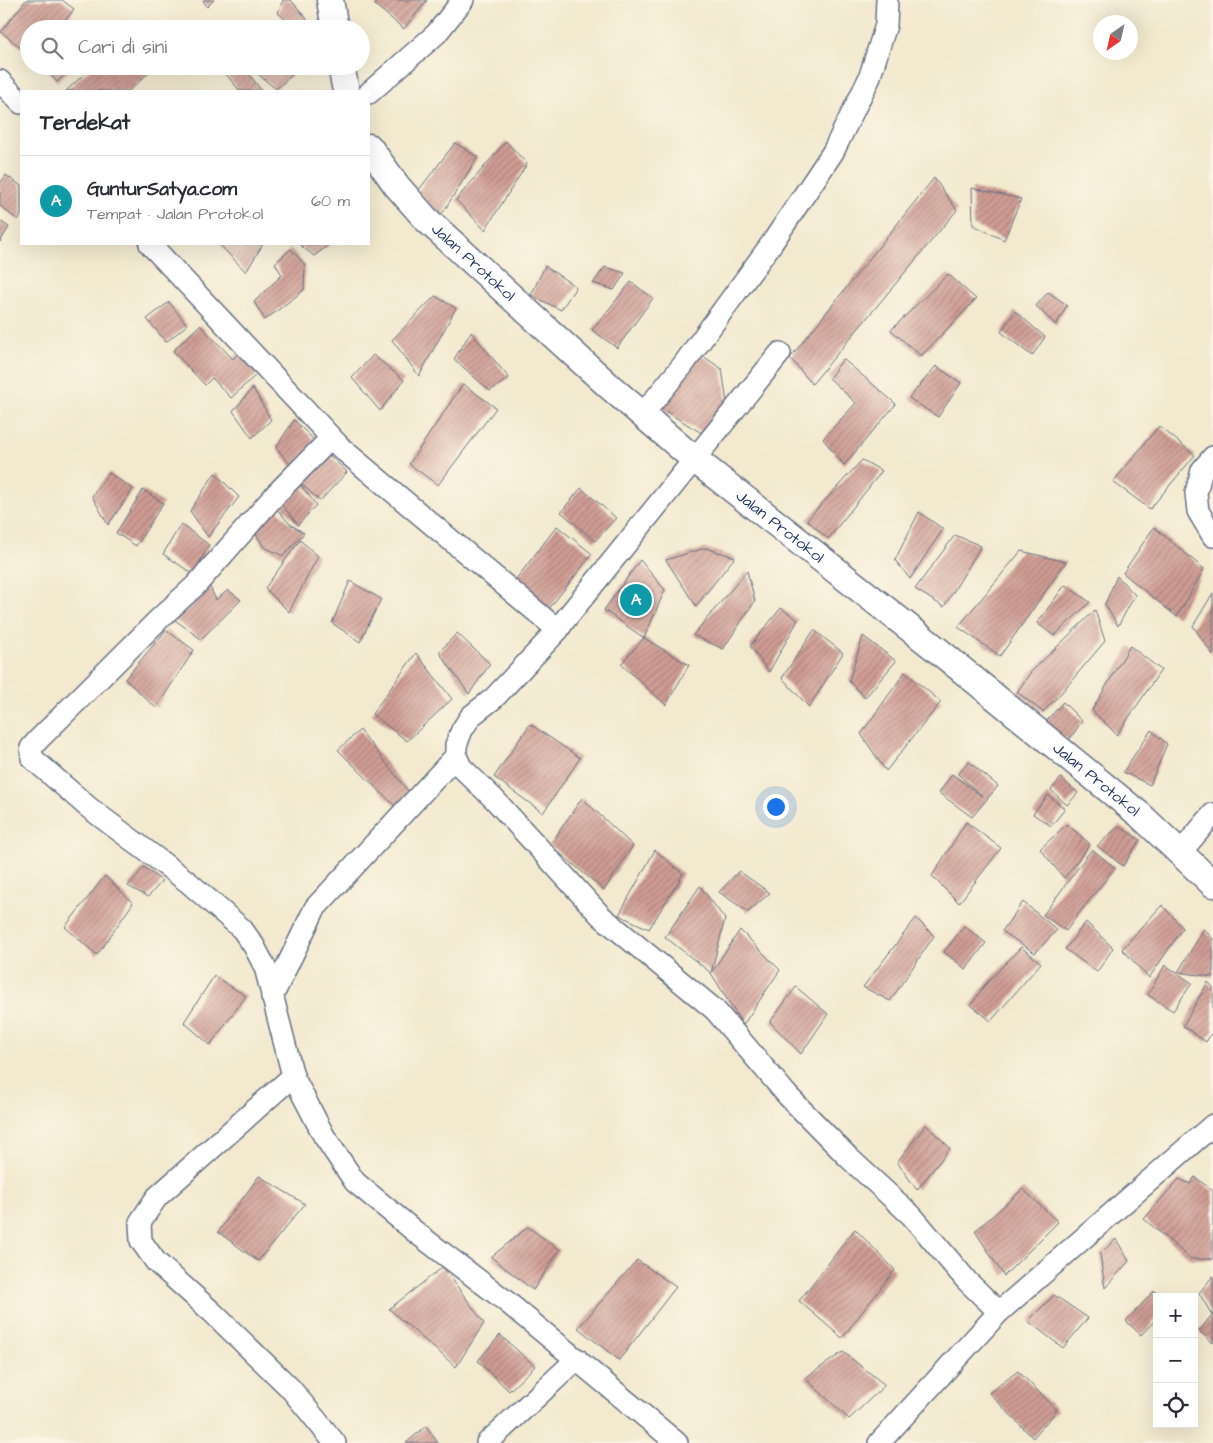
<!DOCTYPE html>
<html lang="id">
<meta charset="utf-8">
<style>
body{margin:0;font-family:"Architects Daughter",sans-serif;background:#f2f2f3;color:#2b2b33}
.controls{position:absolute;right:15px;bottom:15px;display:grid;overflow:hidden;border-radius:0px;box-shadow:0 5px 20px #0002}
.controls button{width:45px;height:45px;display:grid;place-items:center;padding:0;border:0;border-bottom:1px solid #e1e1e2;background:#fff;color:#2b2b33;font:25px sans-serif}
.compass{position:absolute;left:1093px;top:15px;width:45px;height:45px;border-radius:50%;background:#fff;box-shadow:0 5px 20px #0002;rotate:214deg}
.you{position:absolute;left:775px;top:806px;width:18px;height:18px;margin:-12px;border:4px solid #fff;border-radius:50%;background:#1a73e8;box-shadow:0 0 0 8px #1a73e833}
.badge{display:grid;place-items:center;width:32px;height:32px;border-radius:50%;background:#2563eb;color:#fff;font-size:16px;font-weight:700}
.pin{position:absolute;translate:-50% -50%;border:2px solid #fff;box-shadow:0 1px 5px #0006}
.list{margin:0;padding:0;list-style:none}
h2{display:flex;justify-content:space-between;align-items:center;height:65px;margin:0;padding:0 20px;font-size:21px}
h2 small{font-size:16px;font-weight:400;color:#7c7c81}
.list li{display:grid;grid-template-columns:32px 1fr auto;gap:15px;align-items:center;box-sizing:border-box;height:90px;padding:0 20px;border-top:1px solid #e1e1e2}
.list b{display:block;font-size:19px;white-space:nowrap}
.list p{margin:0;font-size:16px;white-space:nowrap;color:#7c7c81}
.list em{font-size:16px;font-style:normal;color:#7c7c81}
.icon{flex:none;width:28px;height:28px;fill:none;stroke:currentColor;stroke-width:2;stroke-linecap:round;stroke-linejoin:round}
.map{position:relative;flex:none;width:1213px;height:1443px;overflow:hidden}
.search{position:absolute;background:#fff;box-shadow:0 5px 20px #0002;left:20px;top:20px;width:350px;height:55px;display:flex;align-items:center;gap:12px;box-sizing:border-box;padding:0 18px;border-radius:28px;color:#7c7c81;font-size:19px}
.panel{position:absolute;background:#fff;box-shadow:0 5px 20px #0002;left:20px;top:90px;width:350px;height:155px;border-radius:0px}
.map>svg:first-child{display:block}
.building{fill:url(#building-hatch)}
.lines{fill:none;stroke-linecap:round;stroke-linejoin:round}
.minor-casing{stroke:#667085;stroke-width:24}
.tertiary-casing{stroke:#667085;stroke-width:29}
.minor{stroke:#fff;stroke-width:21}
.tertiary{stroke:#fff;stroke-width:26}
.labels{text-anchor:middle;dominant-baseline:central;stroke-width:5;stroke-linejoin:round;paint-order:stroke}
.street-label{font-size:16px;fill:#1b2f5e;stroke:#fcf5e5}
</style>
<div class="map">
<svg width="1213" height="1443" viewBox="0 0 1213 1443">
<defs>
<pattern id="building-hatch" width="6" height="6" patternUnits="userSpaceOnUse" patternTransform="scale(1.25)"><rect width="6" height="6" fill="#cf9c93"/><path d="M-1 1l2-2M0 6l6-6M5 7l2-2" fill="none" stroke="#a7807b"/></pattern>
</defs>
<rect width="100%" height="100%" fill="#fcf5e5"/>
<filter id="ink" filterUnits="userSpaceOnUse"><feTurbulence type="fractalNoise" baseFrequency=".02" numOctaves="2"/><feDisplacementMap in="SourceGraphic" scale="10" xChannelSelector="R" yChannelSelector="G"/><feConvolveMatrix kernelMatrix="1 2 1 2 8 2 1 2 1" color-interpolation-filters="sRGB"/></filter>
<filter id="wash" filterUnits="userSpaceOnUse"><feTurbulence type="fractalNoise" baseFrequency=".0096" numOctaves="4" result="noise"/><feDisplacementMap in="SourceGraphic" scale="20" xChannelSelector="R" yChannelSelector="G"/><feGaussianBlur stdDeviation="1.12" result="paint"/><feColorMatrix in="noise" values="0 0 0 0 0 0 0 0 0 0 0 0 0 0 0 0 0 1.4 0 .05"/><feComposite in="paint" operator="in"/></filter>
<g filter="url(#wash)">
<rect width="100%" height="100%" fill="#f2e9ce"/>
<g id="blocks">
<g class="building">
<polygon points="26,0 62,0 74,9 59,29 29,29 29,54 1,32"/>
<polygon points="203,0 214,0 207,7"/>
<polygon points="283,0 291,0 307,19 293,26 278,13"/>
<polygon points="380,0 427,0 404,29 375,5"/>
<polygon points="262,23 267,29 258,29"/>
<polygon points="43,66 74,66 57,82"/>
<polygon points="93,66 153,66 154,68 129,91 66,91"/>
<polygon points="223,66 243,66 261,90 259,91 240,91 221,68"/>
<polygon points="248,66 302,66 276,89"/>
<polygon points="506,141 527,164 485,230 456,200"/>
<polygon points="455,143 478,157 440,217 418,191"/>
<polygon points="6,175 21,186 21,216 18,220 0,206 0,184"/>
<polygon points="934,178 957,210 812,384 790,358"/>
<polygon points="972,188 1021,199 1004,240 973,225"/>
<polygon points="0,221 9,227 0,242"/>
<polygon points="219,244 263,244 246,272"/>
<polygon points="299,244 330,244 314,256"/>
<polygon points="291,249 305,265 304,290 265,320 254,302 282,275 275,263"/>
<polygon points="545,266 576,287 561,310 531,295"/>
<polygon points="605,267 625,273 614,290 593,283"/>
<polygon points="948,274 976,299 921,356 891,330"/>
<polygon points="631,282 653,298 617,348 592,330"/>
<polygon points="1048,292 1067,305 1056,325 1036,306"/>
<polygon points="435,296 456,308 419,376 392,340"/>
<polygon points="169,302 187,325 166,342 147,319"/>
<polygon points="1015,311 1045,337 1032,356 1001,332"/>
<polygon points="200,325 233,359 239,353 258,373 231,398 212,378 205,385 173,351"/>
<polygon points="471,332 509,378 490,391 454,359"/>
<polygon points="697,352 722,369 727,403 705,435 660,408"/>
<polygon points="373,355 404,380 380,411 352,378"/>
<polygon points="843,359 896,404 844,465 823,439 856,403 829,378"/>
<polygon points="936,366 961,383 938,417 909,398"/>
<polygon points="463,384 496,408 438,485 409,464"/>
<polygon points="253,388 271,420 252,438 233,411"/>
<polygon points="294,420 315,441 292,467 276,447"/>
<polygon points="1159,426 1195,455 1150,509 1113,482"/>
<polygon points="324,450 347,472 320,501 297,480"/>
<polygon points="862,460 882,471 828,539 807,520"/>
<polygon points="109,473 133,489 108,525 92,496"/>
<polygon points="215,473 239,497 208,537 190,511"/>
<polygon points="297,480 316,505 298,525 278,500"/>
<polygon points="581,488 616,518 595,541 561,512"/>
<polygon points="143,490 163,503 136,546 116,533"/>
<polygon points="275,507 290,524 304,533 283,556 264,547 253,529"/>
<polygon points="919,512 943,529 910,579 895,560"/>
<polygon points="181,524 209,545 193,574 163,554"/>
<polygon points="557,526 592,554 548,610 513,583"/>
<polygon points="1154,527 1204,569 1177,617 1123,573"/>
<polygon points="955,535 981,546 944,607 915,589"/>
<polygon points="300,540 318,556 289,612 265,588"/>
<polygon points="705,548 735,557 696,606 666,560"/>
<polygon points="1021,551 1066,562 1000,656 958,627"/>
<polygon points="640,560 665,590 644,638 604,610"/>
<polygon points="747,571 755,601 723,649 693,635"/>
<polygon points="1117,576 1135,595 1118,626 1105,604"/>
<polygon points="350,581 381,599 360,642 332,623"/>
<polygon points="1065,585 1090,602 1054,636 1037,623"/>
<polygon points="210,587 216,600 228,590 241,600 201,639 175,620"/>
<polygon points="1213,593 1213,655 1193,626"/>
<polygon points="781,608 798,620 769,672 750,646"/>
<polygon points="1095,610 1105,641 1062,692 1043,712 1017,692 1030,673"/>
<polygon points="166,630 194,650 156,708 125,679"/>
<polygon points="814,630 843,653 809,707 782,678"/>
<polygon points="457,633 490,664 469,694 439,652"/>
<polygon points="863,636 896,661 865,698 849,681"/>
<polygon points="644,638 689,665 666,705 621,664"/>
<polygon points="1130,646 1161,670 1117,735 1092,710"/>
<polygon points="416,653 452,699 407,741 372,714"/>
<polygon points="905,672 941,702 886,771 861,734"/>
<polygon points="1063,702 1082,721 1069,740 1044,724"/>
<polygon points="530,724 580,758 543,813 494,777"/>
<polygon points="360,730 408,791 397,808 338,750"/>
<polygon points="1151,730 1167,744 1150,785 1123,772"/>
<polygon points="969,762 998,786 972,817 939,793 952,774 983,797 958,774"/>
<polygon points="1061,778 1078,793 1067,805 1051,790"/>
<polygon points="1048,795 1065,809 1051,826 1033,814"/>
<polygon points="582,798 633,846 604,890 550,845"/>
<polygon points="966,822 1001,848 959,903 932,876"/>
<polygon points="1067,824 1090,844 1064,878 1040,849"/>
<polygon points="1119,826 1140,840 1123,866 1097,846"/>
<polygon points="1092,849 1115,868 1083,908 1066,931 1043,915"/>
<polygon points="655,850 683,874 649,929 619,915"/>
<polygon points="144,867 162,881 148,897 128,886"/>
<polygon points="739,871 770,893 748,912 719,892"/>
<polygon points="105,876 133,903 97,955 65,927"/>
<polygon points="700,886 725,919 711,973 740,930 780,970 743,1025 711,973 665,937"/>
<polygon points="1023,902 1057,930 1035,953 1002,931"/>
<polygon points="1162,905 1183,928 1149,978 1122,949"/>
<polygon points="916,918 934,936 890,1001 863,987"/>
<polygon points="1086,922 1113,948 1097,972 1065,949"/>
<polygon points="964,926 986,943 966,969 944,952"/>
<polygon points="1204,929 1213,939 1213,977 1178,972"/>
<polygon points="1021,947 1041,963 991,1021 971,1005 984,986"/>
<polygon points="1165,965 1192,983 1173,1011 1148,995"/>
<polygon points="214,976 246,996 210,1045 184,1022"/>
<polygon points="1208,982 1213,987 1213,1031 1206,1042 1183,1026"/>
<polygon points="796,987 828,1014 801,1054 770,1022"/>
<polygon points="926,1125 950,1148 917,1190 897,1162"/>
<polygon points="259,1176 305,1204 258,1261 218,1232"/>
<polygon points="1195,1177 1213,1191 1213,1259 1191,1259 1144,1219 1179,1179 1190,1184"/>
<polygon points="1023,1189 1058,1222 1004,1276 975,1231"/>
<polygon points="528,1227 560,1250 533,1290 491,1257"/>
<polygon points="855,1229 895,1270 842,1338 799,1301"/>
<polygon points="1116,1239 1129,1261 1105,1288 1100,1254"/>
<polygon points="637,1260 676,1287 619,1360 578,1328"/>
<polygon points="443,1267 484,1323 456,1367 389,1309"/>
<polygon points="1213,1276 1213,1343 1199,1331 1212,1315 1199,1293"/>
<polygon points="1154,1291 1161,1297 1157,1297 1157,1318 1141,1335 1126,1321"/>
<polygon points="1054,1295 1088,1318 1063,1348 1028,1321"/>
<polygon points="500,1335 535,1366 509,1391 478,1361"/>
<polygon points="843,1352 885,1385 849,1419 805,1378"/>
<polygon points="1018,1371 1057,1410 1033,1438 989,1393"/>
<polygon points="426,1426 438,1443 406,1443"/>
</g>
</g>
</g>
<g filter="url(#ink)">
<use href="#blocks" fill-opacity="0" stroke="#667085" stroke-width="1"/>
<g class="lines">
<defs>
<g id="minor">
<polyline points="0,81 21,103"/>
<polyline points="369,93 436,34 463,0"/>
<polyline points="150,244 341,448 558,630 564,621 780,353"/>
<polyline points="642,415 683,365 772,243 833,152 869,79 886,25 887,0"/>
<polyline points="331,438 277,493 196,585 159,619 38,740 31,748 32,758 88,807 188,882 242,929 254,946 265,967 293,1076 324,1136 355,1182 418,1234 507,1302 677,1443"/>
<polyline points="1213,457 1202,470 1196,493 1198,511 1213,536"/>
<polyline points="558,630 494,698 471,716 462,730 456,745 456,756 461,767 495,800 601,916 715,1010 788,1096 849,1158 912,1216 967,1281 999,1312"/>
<polyline points="1180,853 1213,814"/>
<polyline points="272,997 315,908 456,756"/>
<polyline points="293,1076 157,1197 140,1222 141,1241 156,1262 212,1312 290,1388 335,1443"/>
<polyline points="487,1443 577,1359"/>
<polyline points="879,1443 999,1312 1213,1125"/>
</g>
<g id="tertiary">
<polyline points="330,0 335,29"/>
<polyline points="341,66 346,91"/>
<path id="s1" d="M 369,147 L 397,186 L 426,219 L 609,386 L 694,459 L 940,652 L 1140,815 L 1213,884"/>
</g>
</defs>
<use href="#minor" class="minor-casing"/>
<use href="#tertiary" class="tertiary-casing"/>
<use href="#minor" class="minor"/>
<use href="#tertiary" class="tertiary"/>
</g>
</g>
<g class="labels">
<g class="street-label">
<text stroke="none"><textPath href="#s1" startOffset="156">Jalan Protokol</textPath></text>
<text stroke="none"><textPath href="#s1" startOffset="561">Jalan Protokol</textPath></text>
<text stroke="none"><textPath href="#s1" startOffset="966">Jalan Protokol</textPath></text>
</g>
</g>
</svg>
<div class="controls">
<button>+</button>
<button>−</button>
<button><svg class="icon" aria-label="locate" viewBox="0 0 24 24"><circle cx="12" cy="12" r="6"/><path d="M12 2v4M12 18v4M2 12h4M18 12h4"/></svg></button>
</div>
<svg class="compass" viewBox="-18 -18 36 36"><path d="M0-13l5 13h-10z" fill="#e53935"/><path d="M0 13l5-13h-10z" fill="#7c7c81"/></svg>
<div class="you"></div>
<div class="pin badge" style="left:636px;top:600px;background:#0f9aa8">A</div>
<div class="search"><svg class="icon" aria-label="search" viewBox="0 0 24 24"><circle cx="10" cy="10" r="6"/><path d="M15 15l6 6"/></svg>Cari di sini</div>
<section class="panel">
<h2>Terdekat<small></small></h2>
<ul class="list">
<li><span class="badge" style="background:#0f9aa8">A</span><div><b>GunturSatya.com</b><p>Tempat · Jalan Protokol</p></div><em>60 m</em></li>
</ul>
</section>
</div>
